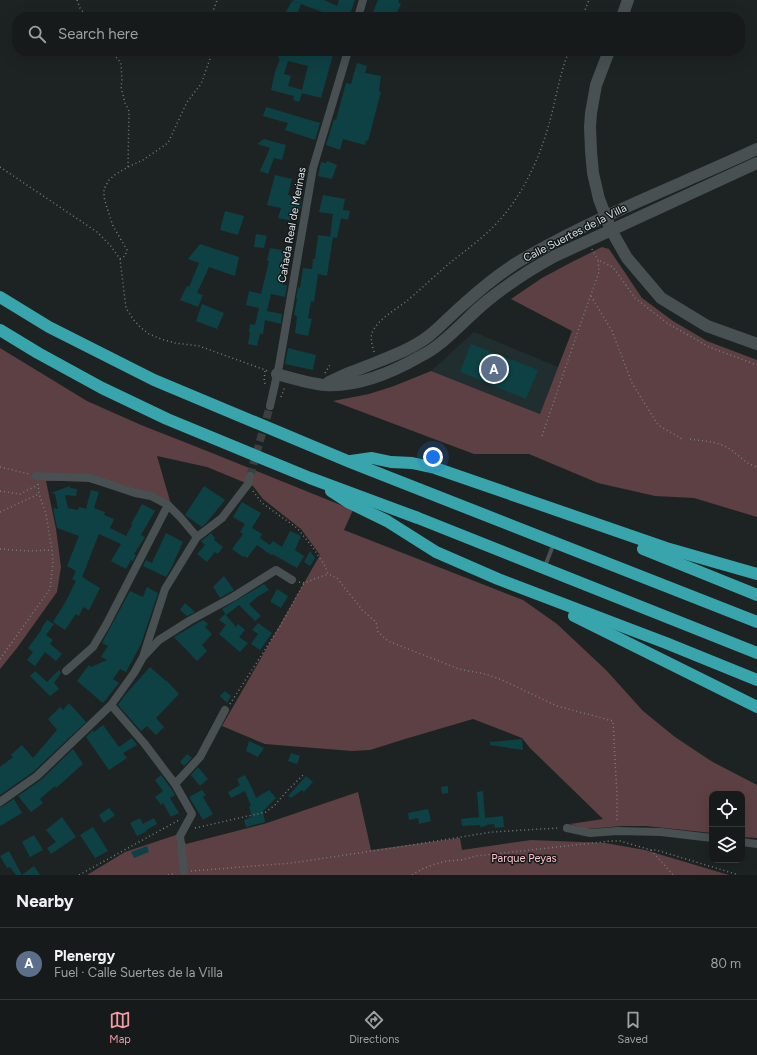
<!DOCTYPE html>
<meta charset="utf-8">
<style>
body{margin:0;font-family:Figtree,sans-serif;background:#1f2323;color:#f1f3f6}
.controls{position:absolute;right:12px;bottom:12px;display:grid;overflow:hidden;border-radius:8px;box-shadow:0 4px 16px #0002}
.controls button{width:36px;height:36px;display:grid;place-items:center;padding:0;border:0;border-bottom:1px solid #353839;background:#161a1a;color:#f1f3f6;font:20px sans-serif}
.you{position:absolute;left:433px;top:457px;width:14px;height:14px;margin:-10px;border:3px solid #fff;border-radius:50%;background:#1a73e8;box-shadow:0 0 0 6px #1a73e833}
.badge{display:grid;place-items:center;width:26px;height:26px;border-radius:50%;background:#f49aa4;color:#fff;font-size:13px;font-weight:700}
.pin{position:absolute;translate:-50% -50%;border:2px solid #fff;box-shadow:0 1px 4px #0006}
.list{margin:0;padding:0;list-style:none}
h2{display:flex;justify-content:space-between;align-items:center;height:52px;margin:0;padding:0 16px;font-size:17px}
h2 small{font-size:13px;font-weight:400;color:#9ea1a2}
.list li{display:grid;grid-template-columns:26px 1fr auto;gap:12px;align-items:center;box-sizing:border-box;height:72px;padding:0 16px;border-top:1px solid #353839}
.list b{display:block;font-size:15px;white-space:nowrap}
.list p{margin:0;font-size:13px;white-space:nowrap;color:#9ea1a2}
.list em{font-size:13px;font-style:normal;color:#9ea1a2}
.icon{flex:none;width:22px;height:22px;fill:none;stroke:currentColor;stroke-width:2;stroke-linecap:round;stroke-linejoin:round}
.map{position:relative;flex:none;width:757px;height:875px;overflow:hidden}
.search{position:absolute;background:#161a1a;box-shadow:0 4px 16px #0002;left:12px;right:12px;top:12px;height:44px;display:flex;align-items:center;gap:10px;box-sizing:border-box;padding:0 14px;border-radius:16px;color:#9ea1a2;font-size:15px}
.sheet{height:124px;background:#161a1a}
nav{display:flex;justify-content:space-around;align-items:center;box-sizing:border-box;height:56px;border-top:1px solid #353839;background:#161a1a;font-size:11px;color:#9ea1a2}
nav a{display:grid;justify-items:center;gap:2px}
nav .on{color:#f49aa4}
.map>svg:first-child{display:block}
.built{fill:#202e2f}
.green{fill:#5d4043}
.building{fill:#0e4144;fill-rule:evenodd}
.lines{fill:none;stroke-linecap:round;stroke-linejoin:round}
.street-tunnel{stroke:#3a4040;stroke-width:8;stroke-dasharray:8 4;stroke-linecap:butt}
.path{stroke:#767b7b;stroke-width:1.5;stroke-dasharray:1 3;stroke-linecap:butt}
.lane{stroke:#495051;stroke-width:4}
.street{stroke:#495051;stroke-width:8}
.secondary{stroke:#495051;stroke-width:12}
.highway{stroke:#38a5ac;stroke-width:12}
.labels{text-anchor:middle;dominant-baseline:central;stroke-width:3;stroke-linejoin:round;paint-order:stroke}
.street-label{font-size:11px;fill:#dfe3e3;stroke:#13191a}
.park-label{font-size:11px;fill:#fcc3c8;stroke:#13191a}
</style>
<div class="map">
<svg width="757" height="875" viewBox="0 0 757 875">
<rect width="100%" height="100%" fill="#1d2323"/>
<polygon class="built" points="474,332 558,367 540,414 431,371"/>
<g class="green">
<polygon points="602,247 609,249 642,298 673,321 707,341 757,360 757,517 694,498 655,496 598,483 529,454 474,454 333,401 369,394 394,386 431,371 540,414 572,331 511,299 542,278 570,263"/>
<polygon points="0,348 87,401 141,425 207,451 353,510 344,530 523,600 557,624 607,671 643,711 675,737 711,761 757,785 757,838 742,837 742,794 712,794 712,833 646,826 622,826 587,829 570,824 603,819 530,748 522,738 473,719 405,739 370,750 352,751 265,744 222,726 320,555 301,529 263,499 253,486 207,467 157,456 170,501 145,498 82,480 46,481 56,529 61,567 57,592 17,648 0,669"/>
<polygon points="358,792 371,850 460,838 462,850 531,840 605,843 645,850 729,875 87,875 125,852 179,834 186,844 264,824"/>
</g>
<g class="building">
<polygon points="293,0 324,0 337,6 339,0 355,0 349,17 333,17 333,16 293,1"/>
<polygon points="378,0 399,0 398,2 401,4 395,16 389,13 388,17 371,17"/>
<polygon points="292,1 301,4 296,17 283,17"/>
<path d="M 280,51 L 301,51 L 311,54 L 311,51 L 334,51 L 321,98 L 302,93 L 299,102 L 293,100 L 294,96 L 271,90 L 275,72 L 280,59 L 278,58 ZM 288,61 L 308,66 L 302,90 L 288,86 L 291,76 L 284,74 Z"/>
<polygon points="357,63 367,66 365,73 381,76 379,91 381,92 368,141 366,140 365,145 343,139 340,150 326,145 334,119 336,120 346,83 351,84"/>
<polygon points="266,107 320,123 315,140 285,130 288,123 263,116"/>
<polygon points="264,139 286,145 282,160 274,158 268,174 260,171 270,148 257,144"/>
<polygon points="327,161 337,165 332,179 318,176 321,162 326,163"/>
<polygon points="275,175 292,179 288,195 295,197 294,200 302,202 299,213 296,212 293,221 278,218 281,208 267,205"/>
<polygon points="323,195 345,199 343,210 350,211 348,220 341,218 337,238 330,237 333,214 319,212"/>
<polygon points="225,211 244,216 238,235 220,230"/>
<polygon points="256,234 267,236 264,248 254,247"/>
<polygon points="318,235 333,237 327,276 318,274 314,302 311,301 308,318 312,319 308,336 295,333 297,316 294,315 297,299 296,299 298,287 300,288 303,268 312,269 313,259 315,259"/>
<polygon points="200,244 239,257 235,276 209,267 197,293 203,295 198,307 180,300 187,286 189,287 199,263 188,259"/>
<polygon points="270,248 288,251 281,276 285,277 283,285 287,285 285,297 271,294 267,311 282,314 281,324 265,320 263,334 260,334 257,346 248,344 250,332 249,332 250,324 255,325 259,308 246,305 249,291 261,294 269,261 267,261"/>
<polygon points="202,304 224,313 217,329 196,321"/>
<polygon points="471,344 538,370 526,399 460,372"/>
<polygon points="288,348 316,355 313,370 285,364"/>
<polygon points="70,486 70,488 77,489 76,496 65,495 68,508 78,510 79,507 86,509 91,490 99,492 94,508 105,512 104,515 114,519 110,528 126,536 132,525 131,524 142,504 155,511 141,535 145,537 134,554 136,555 133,561 131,560 126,569 111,561 121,544 99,534 82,577 100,588 89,610 83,607 79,616 76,614 65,630 53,622 65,603 76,581 72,579 76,571 67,566 79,536 57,528 53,508 58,509 55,494 51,493"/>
<polygon points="204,486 225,500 206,523 202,527 185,515"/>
<polygon points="242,502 261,513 252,528 262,534 260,538 270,545 273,541 282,547 290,531 301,536 295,550 304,556 297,568 272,554 271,555 257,545 247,558 244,556 243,557 232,549 243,534 240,532 245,524 233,517"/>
<polygon points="166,533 183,542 173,564 173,565 166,577 143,566 146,560 152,563"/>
<polygon points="211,533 215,538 214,540 223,547 218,554 215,552 207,562 197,554 205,545 201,541"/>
<polygon points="310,551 315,558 310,566 304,562"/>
<polygon points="224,576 234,590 220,598 213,587"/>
<polygon points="264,584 269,590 257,597 249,604 261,616 255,621 239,605 226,615 222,609"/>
<polygon points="147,587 158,593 141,644 126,672 120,669 113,679 119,683 103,703 77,681 89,665 91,667 107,660 101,657 108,646 102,643 130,591 143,597"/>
<polygon points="277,589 288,596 281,608 271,602 271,600"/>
<polygon points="185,603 195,612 187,616 180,610"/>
<polygon points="225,614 236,627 238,624 245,630 239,637 248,643 240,652 219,634 226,625 219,620"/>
<polygon points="47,620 54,624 46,635 53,640 50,644 62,654 56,661 45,652 35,666 27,660 33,652 28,648 42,629 41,629"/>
<polygon points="203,620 208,624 205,627 212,634 202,645 207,651 197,661 174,637"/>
<polygon points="258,623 272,633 260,650 251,644 258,634 252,630"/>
<polygon points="150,667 167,682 167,681 179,694 156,718 164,727 156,735 147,726 141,731 118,705 125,695"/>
<polygon points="59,670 61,673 54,683 59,689 50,696 30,676 35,671 47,682"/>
<polygon points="225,691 231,696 227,703 220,696"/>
<polygon points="69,703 86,722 33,772 0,795 0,767 13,757 11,755 22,745 33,758 57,730 48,719 60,707 63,710"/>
<polygon points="103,725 119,747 132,738 137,745 123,753 127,758 109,770 86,737 93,730 94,732"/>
<polygon points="522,739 523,750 490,745 490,742"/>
<polygon points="249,741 264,748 258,757 246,751"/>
<polygon points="73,749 83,764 56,788 55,786 40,799 43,803 31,812 18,796 41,780"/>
<polygon points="291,753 300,756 297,764 288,761"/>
<polygon points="187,754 192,758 184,766 180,762"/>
<polygon points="198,767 208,779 200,786 191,775"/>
<polygon points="161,775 170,787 175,795 170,798 179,813 171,817 163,803 161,805 155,797 163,791 155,780"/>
<polygon points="245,775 252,788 256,798 269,790 276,798 263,811 265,822 246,827 244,820 252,817 249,806 251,806 245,791 231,798 228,792 240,785 237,779"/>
<polygon points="306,776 313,782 304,792 302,790 291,798 288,796"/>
<polygon points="448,786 448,793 442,794 441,787"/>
<polygon points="202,790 206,795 203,797 213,814 203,820 189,797"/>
<polygon points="483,791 485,818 503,816 504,827 495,828 494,824 486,825 486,826 480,827 480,825 462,826 461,819 479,817 477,792"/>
<polygon points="14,799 22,813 0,826 0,807 3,806"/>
<polygon points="109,808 115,815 104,823 99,815"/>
<polygon points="428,809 431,821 419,824 418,818 409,820 408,813"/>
<polygon points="62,817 76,837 51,854 47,848 56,842 46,830"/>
<polygon points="140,818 143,824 154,818 157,824 146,830 147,831 137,836 130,823"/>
<polygon points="93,827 108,851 95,858 80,835"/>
<polygon points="34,835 43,850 30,857 22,842"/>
<polygon points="147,846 149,852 134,858 131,852"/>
<polygon points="9,851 22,875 16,875 10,867 7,868 0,856"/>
<polygon points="34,866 40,875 22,875"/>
</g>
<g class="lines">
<polyline class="street-tunnel" points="250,476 270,406"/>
<g class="path">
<polyline points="77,0 80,8 87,17"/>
<polyline points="211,17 217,0"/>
<polyline points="582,17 589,0"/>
<polyline points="111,51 121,63 122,80 121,87 125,103 129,111 128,167"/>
<polyline points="0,167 97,232 110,245 120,259 126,308 133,319 140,327 149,334 161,339 175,343 199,346 268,371"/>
<polyline points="592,249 598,260"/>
<polyline points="120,259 125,256 127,250 113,226 107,208 104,197 104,189 109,180 116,174 128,167 143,160 168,143 187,102 201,84 210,59 209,51"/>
<polyline points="591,296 612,331 632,383 658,425 684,440"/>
<path d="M 374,352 C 372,344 369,337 374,329 C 381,317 397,309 408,300 C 423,287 437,274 451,262 C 464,252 477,242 489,231 C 519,203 538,163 549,124 C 556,100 559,75 569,51"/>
<polyline points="265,371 264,381 266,386"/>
<polyline points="325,373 331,363"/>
<polyline points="281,397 285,387"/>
<polyline points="542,436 578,331 599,272 598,260 613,267 635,298 667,323 709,347 757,365"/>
<path d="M 690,439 C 701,441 712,441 722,445 C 736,450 742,463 757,467"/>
<polyline points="0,467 29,474"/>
<polyline points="0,491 20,494 38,485"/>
<polyline points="253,491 262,503 297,528 311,545 324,564 328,574 337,578 363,611 376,622 378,632 388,641 459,669 485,674 500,679 557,706 613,721 617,796 617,822"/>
<polyline points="0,512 39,494"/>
<polyline points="0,549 27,551 52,550"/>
<polyline points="299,582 304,583 328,574"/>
<polyline points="0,659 50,589 53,562 52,550 46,514 39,494 38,484"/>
<polyline points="230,704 279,628 304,583"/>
<polyline points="195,828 266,812 275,805 287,791 303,775"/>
<polyline points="651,850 673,875"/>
<polyline points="191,871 292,863 399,847 492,832 559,828"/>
<polyline points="79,875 179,820"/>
<polyline points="168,875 176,873"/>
<polyline points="412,875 422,869 435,864 447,861 461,860 476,856 611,841 620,841 651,850 656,850 739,875"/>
</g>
<polyline class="lane" points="545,566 554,543"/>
<g class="street">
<polyline points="358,17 363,0"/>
<polyline points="270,406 279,366 313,168 348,51"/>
<polyline points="36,476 90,478 135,493 151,496 168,505"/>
<polyline points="144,656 159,640 189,621 233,597 276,570 292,580"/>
<polyline points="66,671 93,647 106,625 168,505 180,517 197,537"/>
<polyline points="111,705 144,743 175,784 192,814 180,836 184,871"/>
<polyline points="175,784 200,757 225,710"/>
<polyline points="0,802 37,776 111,705 134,673 143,657 165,589 197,537 205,531 222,518 248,484 250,476"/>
<polyline points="567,828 590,833 617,831 661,832 712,838"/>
<polyline points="742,842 757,844"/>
</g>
<g class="secondary">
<polyline points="622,17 628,0"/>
<polyline points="609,51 596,85 591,113 590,127 591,151 593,173 599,199 611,230 627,258 661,298 707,326 757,344"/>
<path d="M 277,374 C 291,378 311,384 325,385 C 358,387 391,373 419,357 C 427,353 435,348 442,342 C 458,329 471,314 487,301 C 508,284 531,269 555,256 L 757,163"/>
<path d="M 329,382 C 338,378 347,373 357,370 C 381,360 410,351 430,335 C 442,325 452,314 464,304 C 485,285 507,267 532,254 C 604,213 682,184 757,149"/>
</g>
<g class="highway">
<polyline points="0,297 49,327 154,380 350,462 757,622"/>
<polyline points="0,330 38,353 102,388 167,419 310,478 418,518 757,653"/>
<polyline points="351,461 372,458 391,462 412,463 435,468 666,548 757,574"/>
<polyline points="331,491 348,502 387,521 436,552 498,579 666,643 757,680"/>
<polyline points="643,549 757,595"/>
<polyline points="574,616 757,707"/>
</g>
</g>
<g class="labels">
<g class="street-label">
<text transform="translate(292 225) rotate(-80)">Cañada Real de Merinas</text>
<text transform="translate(575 233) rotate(-27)">Calle Suertes de la Villa</text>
</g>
<g class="park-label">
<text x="524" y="858">Parque Peyas</text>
</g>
</g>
</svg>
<div class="controls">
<button><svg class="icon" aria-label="locate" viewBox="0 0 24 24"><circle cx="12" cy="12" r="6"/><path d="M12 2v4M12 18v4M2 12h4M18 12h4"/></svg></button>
<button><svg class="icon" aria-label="layers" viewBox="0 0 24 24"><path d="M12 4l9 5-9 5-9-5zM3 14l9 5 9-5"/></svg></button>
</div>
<div class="you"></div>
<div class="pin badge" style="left:494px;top:369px;background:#5c6f8a">A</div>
<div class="search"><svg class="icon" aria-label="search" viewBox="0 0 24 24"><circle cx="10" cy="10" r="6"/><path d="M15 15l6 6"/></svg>Search here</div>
</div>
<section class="sheet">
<h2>Nearby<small></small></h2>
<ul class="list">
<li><span class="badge" style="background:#5c6f8a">A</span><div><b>Plenergy</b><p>Fuel · Calle Suertes de la Villa</p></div><em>80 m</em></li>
</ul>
</section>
<nav>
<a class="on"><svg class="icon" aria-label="map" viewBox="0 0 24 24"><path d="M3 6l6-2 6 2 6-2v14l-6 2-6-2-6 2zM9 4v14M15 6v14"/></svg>Map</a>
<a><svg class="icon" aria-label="directions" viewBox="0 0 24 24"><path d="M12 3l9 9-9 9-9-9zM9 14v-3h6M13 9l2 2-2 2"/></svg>Directions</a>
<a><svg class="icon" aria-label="saved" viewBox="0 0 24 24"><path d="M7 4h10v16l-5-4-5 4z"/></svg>Saved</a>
</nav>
